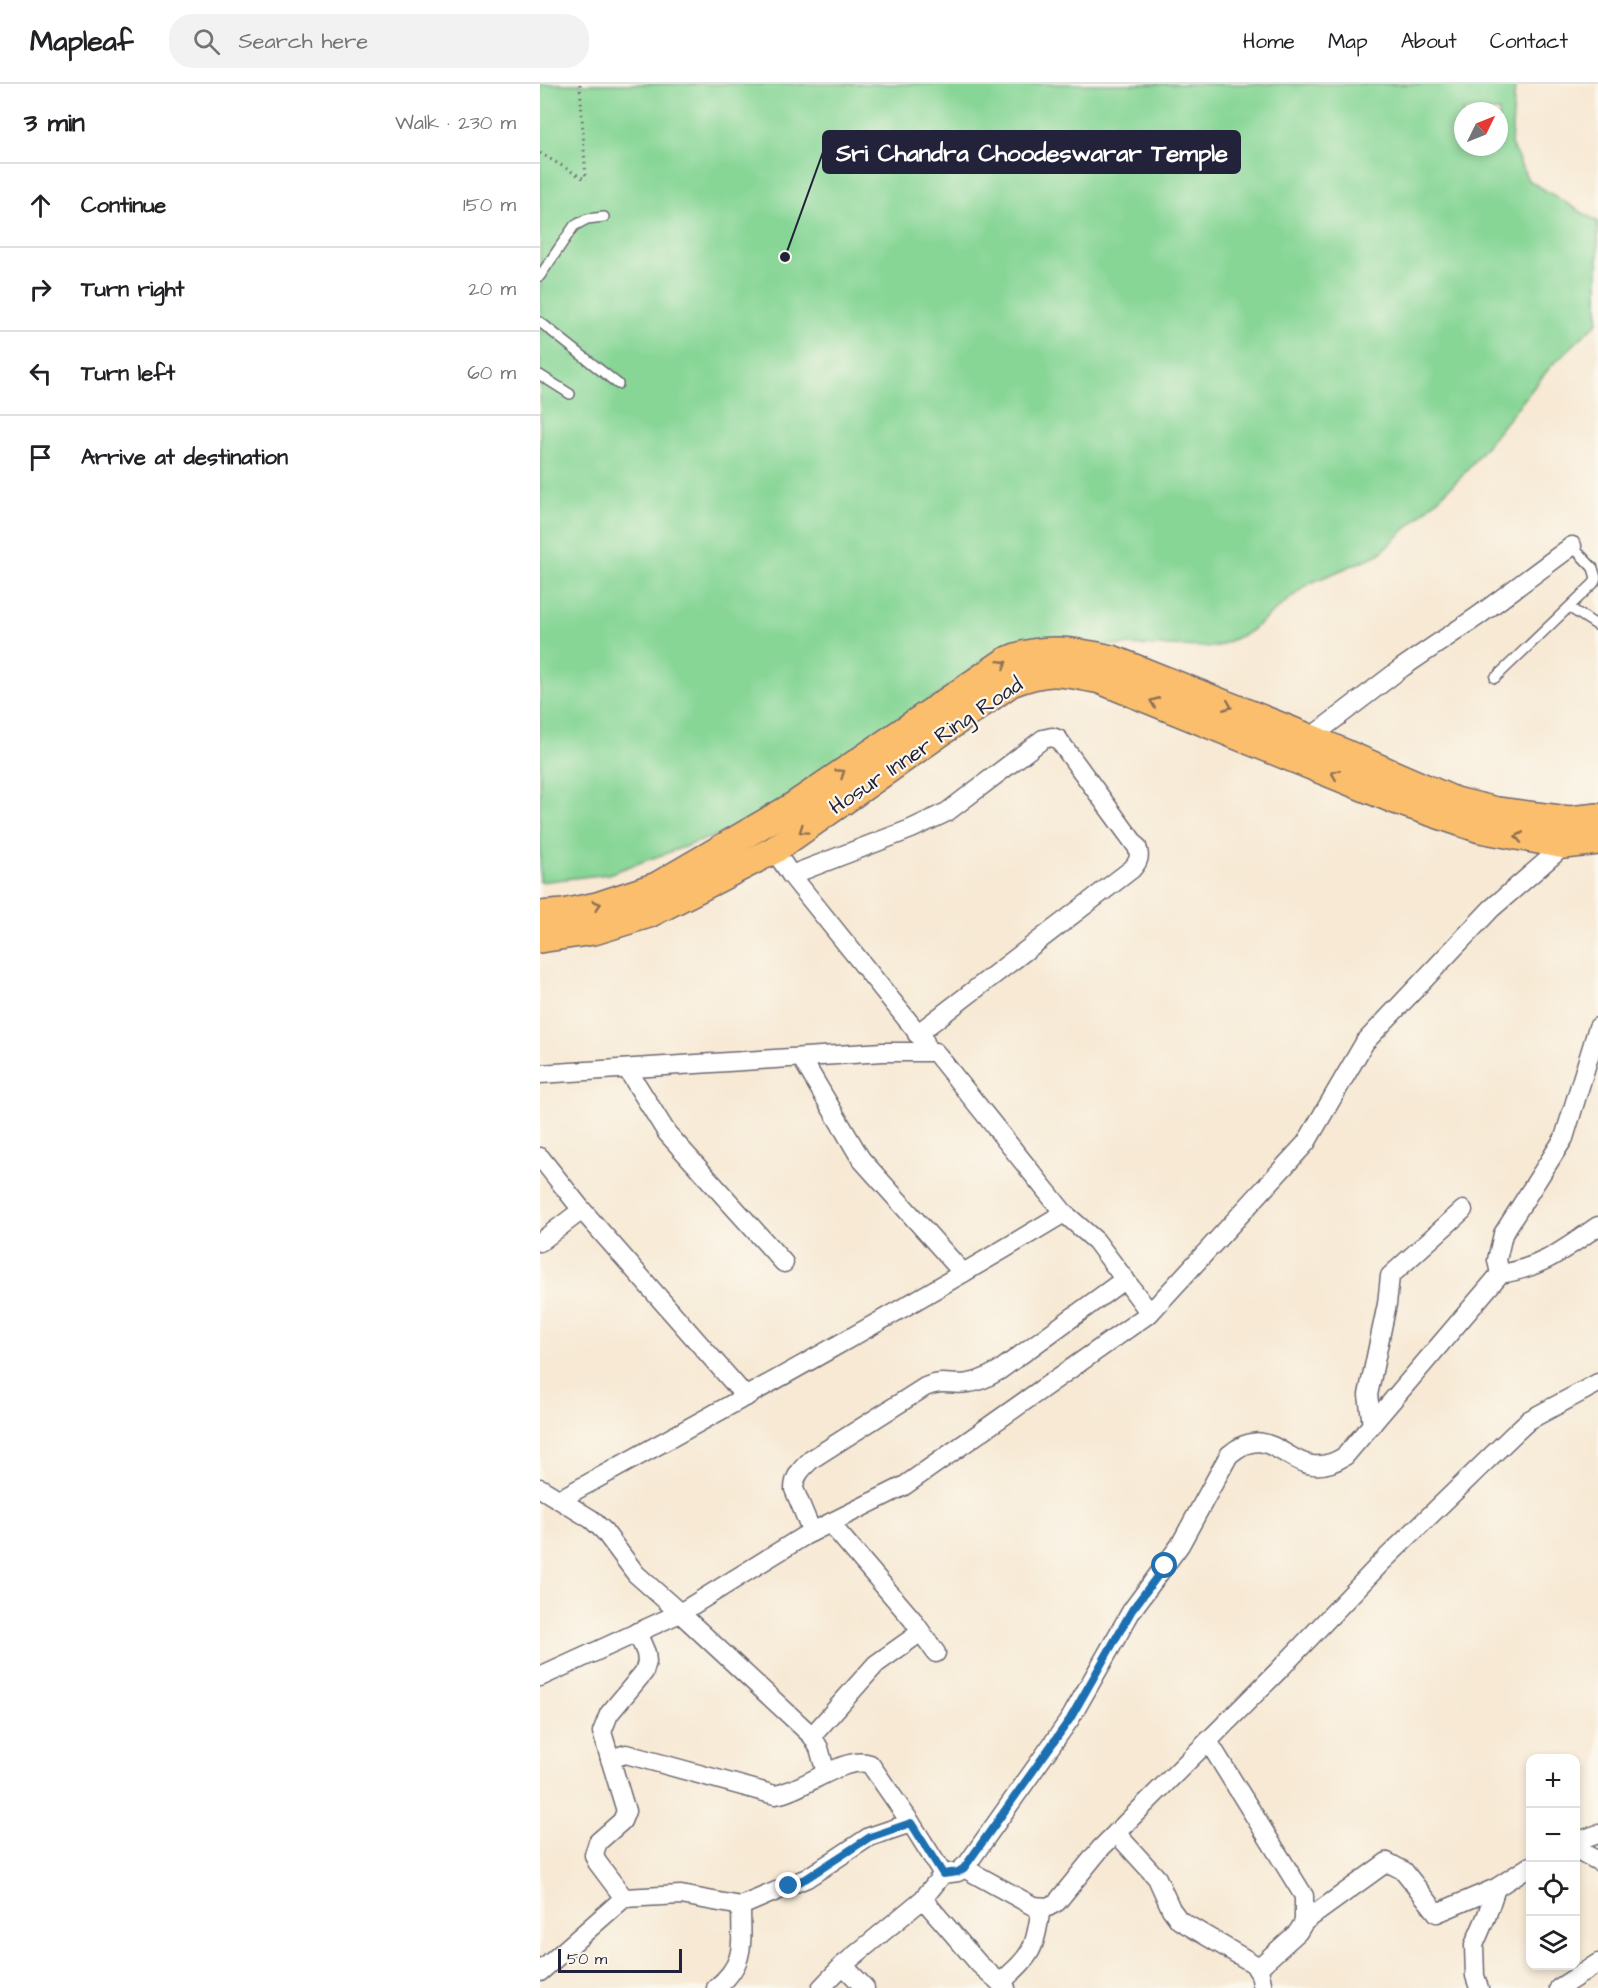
<!DOCTYPE html>
<meta charset="utf-8">
<style>
body{margin:0;font-family:"Architects Daughter",sans-serif;background:#f2f2f2;color:#202124}
.controls{position:absolute;right:18px;bottom:18px;display:grid;overflow:hidden;border-radius:12px;box-shadow:0 3px 9px #0003}
.controls button{width:54px;height:54px;display:grid;place-items:center;padding:0;border:0;border-bottom:2px solid #e0e0e0;background:#fff;color:#202124;font:30px sans-serif}
.compass{position:absolute;left:914px;top:18px;width:54px;height:54px;border-radius:50%;background:#fff;box-shadow:0 3px 9px #0003;rotate:47deg}
.scale{position:absolute;left:18px;bottom:15px;width:124px;box-sizing:border-box;padding-left:6px;border:3px solid #22223b;border-top:0;font-size:16px;line-height:21px;white-space:nowrap;color:#22223b;-webkit-text-stroke:4px #fbf7ec;paint-order:stroke}
.stop{position:absolute;width:18px;height:18px;margin:-14px;border:4px solid #1f6fb2;border-radius:50%;background:#fff}
.stop.end{background:#1f6fb2;border-color:#fff;box-shadow:0 2px 6px #0008}
.list{margin:0;padding:0;list-style:none}
h2{display:flex;justify-content:space-between;align-items:center;height:78px;margin:0;padding:0 24px;font-size:26px}
h2 small{font-size:20px;font-weight:400;color:#757577}
.list li{display:grid;grid-template-columns:39px 1fr auto;gap:18px;align-items:center;box-sizing:border-box;height:84px;padding:0 24px;border-top:2px solid #e0e0e0}
.list b{display:block;font-size:22px;white-space:nowrap}
.list em{font-size:20px;font-style:normal;color:#757577}
.icon{flex:none;width:33px;height:33px;fill:none;stroke:currentColor;stroke-width:2;stroke-linecap:round;stroke-linejoin:round}
.map{position:relative;flex:none;width:1058px;height:1904px;overflow:hidden}
header{display:flex;align-items:center;gap:36px;box-sizing:border-box;height:84px;padding:0 30px;background:#fff;border-bottom:2px solid #e0e0e0}
header strong{font-size:28px}
nav{display:flex;gap:33px;margin-inline-start:auto;font-size:21px}
.search{width:420px;height:54px;background:#f2f2f2;display:flex;align-items:center;gap:15px;box-sizing:border-box;padding:0 21px;border-radius:24px;color:#757577;font-size:22px}
main{display:flex}
aside{flex:1;background:#fff}
.map>svg:first-child{display:block}
.green{fill:#87d696;stroke:#547c68;stroke-width:1.5;fill-rule:evenodd}
.lines{fill:none;stroke-linecap:round;stroke-linejoin:round}
.service-casing{stroke:#6d6871;stroke-width:12}
.minor-casing{stroke:#6d6871;stroke-width:21}
.primary-casing{stroke:#6d6871;stroke-width:30}
.path{stroke:#6d6871;stroke-width:3;stroke-dasharray:1.5 4.5;stroke-linecap:butt}
.service{stroke:#fff;stroke-width:9}
.minor{stroke:#fff;stroke-width:18}
.primary{stroke:#fabe6d;stroke-width:27}
.oneway{stroke:#8e7054}
.route{stroke:#1f6fb2;stroke-width:8}
.labels{text-anchor:middle;dominant-baseline:central;stroke-width:4.5;stroke-linejoin:round;paint-order:stroke}
.street-label{font-size:22px;fill:#22223b;stroke:#fbf7ec}
.leader{fill:none;stroke:#22223b;stroke-width:2}
.callout-dot{fill:#22223b;stroke:#fbf7ec;stroke-width:2}
.callout{fill:#22223b;stroke:#22223b;stroke-width:2}
.callout-label{font-size:24px;text-anchor:middle;font-weight:bold;fill:#fff}
</style>
<header>
<strong>Mapleaf</strong>
<div class="search"><svg class="icon" aria-label="search" viewBox="0 0 24 24"><circle cx="10" cy="10" r="6"/><path d="M15 15l6 6"/></svg>Search here</div>
<nav><a>Home</a><a>Map</a><a>About</a><a>Contact</a></nav>
</header>
<main>
<aside>
<h2>3 min<small>Walk · 230 m</small></h2>
<ul class="list">
<li><svg class="icon" aria-label="ahead" viewBox="0 0 24 24"><path d="M12 20V5M6 11l6-6 6 6"/></svg><div><b>Continue</b></div><em>150 m</em></li>
<li><svg class="icon" aria-label="right" viewBox="0 0 24 24"><path d="M7 20v-9h11M14 6l5 5-5 5"/></svg><div><b>Turn right</b></div><em>20 m</em></li>
<li><svg class="icon" aria-label="left" viewBox="0 0 24 24"><path d="M17 20v-9H6M10 6l-5 5 5 5"/></svg><div><b>Turn left</b></div><em>60 m</em></li>
<li><svg class="icon" aria-label="arrive" viewBox="0 0 24 24"><path d="M6 21V4h12l-3 4 3 4H6"/></svg><div><b>Arrive at destination</b></div></li>
</ul>
</aside>
<div class="map">
<svg width="1058" height="1904" viewBox="0 0 1058 1904">
<rect width="100%" height="100%" fill="#fbf7ec"/>
<filter id="ink" filterUnits="userSpaceOnUse"><feTurbulence type="fractalNoise" baseFrequency=".0167" numOctaves="2"/><feDisplacementMap in="SourceGraphic" scale="12" xChannelSelector="R" yChannelSelector="G"/><feConvolveMatrix kernelMatrix="1 2 1 2 8 2 1 2 1" color-interpolation-filters="sRGB"/></filter>
<filter id="wash" filterUnits="userSpaceOnUse"><feTurbulence type="fractalNoise" baseFrequency=".008" numOctaves="4" result="noise"/><feDisplacementMap in="SourceGraphic" scale="24" xChannelSelector="R" yChannelSelector="G"/><feGaussianBlur stdDeviation="1.35" result="paint"/><feColorMatrix in="noise" values="0 0 0 0 0 0 0 0 0 0 0 0 0 0 0 0 0 1.4 0 .05"/><feComposite in="paint" operator="in"/></filter>
<g filter="url(#wash)">
<rect width="100%" height="100%" fill="#f7e9d4"/>
<path class="green" d="M 0,0 L 975,0 L 971,60 L 988,96 L 1058,138 L 1058,238 L 1011,282 L 921,393 L 839,470 L 768,500 L 709,548 L 676,563 L 466,559 L 394,614 L 302,672 L 214,738 L 68,790 L 0,798 ZM 923,27 L 959,27 L 959,63 L 923,63 Z"/>
</g>
<g filter="url(#ink)">
<g class="lines">
<defs>
<g id="service">
<polyline points="0,192 34,142 47,135 64,133"/>
<polyline points="0,238 78,300"/>
<polyline points="0,291 30,310"/>
<polyline points="1030,524 1058,542"/>
<polyline points="955,594 1054,499 1056,494 1053,484 1032,462"/>
</g>
<g id="minor">
<polyline points="770,654 863,583 938,532 1032,462"/>
<polyline points="234,766 251,791 385,958"/>
<path d="M 251,791 L 371,745 L 407,728 L 503,655 L 512,653 L 518,655 L 597,763 C 601,773 598,778 592,785 L 377,950"/>
<polyline points="262,975 321,1075 423,1189"/>
<polyline points="87,985 127,1049 244,1179"/>
<polyline points="0,990 343,968 395,968 524,1129 556,1157 610,1229 766,1059 825,958 951,825 1025,761 1026,756"/>
<polyline points="0,1073 42,1126 206,1313"/>
<polyline points="0,1158 42,1126"/>
<polyline points="960,1190 957,1176 963,1150 1024,1054 1058,943"/>
<polyline points="832,1341 828,1311 847,1220 850,1192 923,1126"/>
<polyline points="0,1404 51,1435 64,1447 96,1490 140,1529 264,1452 364,1402 610,1229"/>
<path d="M 20,1415 C 189,1322 359,1229 524,1129"/>
<polyline points="290,1439 372,1535 396,1569"/>
<path d="M 272,1448 L 254,1405 C 254,1392 262,1384 272,1375 L 385,1303 C 403,1295 411,1302 428,1299 C 440,1298 449,1292 460,1286 L 585,1195"/>
<polyline points="0,1593 140,1529 272,1652 279,1664 286,1689"/>
<polyline points="272,1652 336,1580 381,1548"/>
<polyline points="668,1657 764,1812 764,1838 758,1848 717,1885"/>
<path d="M 70,1675 L 86,1670 L 235,1711 C 263,1707 304,1671 330,1680 L 371,1739 L 403,1790"/>
<polyline points="576,1749 617,1794 631,1825 639,1836 714,1880 720,1890 723,1904"/>
<polyline points="1036,1758 1058,1750"/>
<polyline points="1036,1765 1058,1777"/>
<polyline points="424,1784 493,1822 508,1823 517,1818 561,1764 738,1587 841,1479 974,1350 989,1336 1058,1299"/>
<polyline points="84,1814 57,1778 54,1771 58,1758 82,1737 86,1727 62,1648 69,1630 104,1588 107,1578 106,1569 97,1548"/>
<polyline points="383,1815 439,1880 466,1904"/>
<polyline points="764,1838 847,1778 864,1787 897,1829 956,1804 990,1782"/>
<polyline points="303,1881 325,1904"/>
<polyline points="0,1888 84,1814 141,1811 201,1822 267,1794 329,1753 371,1739"/>
<path d="M 460,1899 C 493,1870 494,1867 501,1824"/>
<path d="M 176,1904 C 207,1879 201,1859 201,1822"/>
<path d="M 281,1904 L 303,1881 L 383,1815 L 403,1790 L 418,1788 L 428,1779 L 530,1635 L 592,1526 L 640,1461 L 689,1371 C 737,1329 751,1407 805,1372 L 960,1190 C 1002,1184 1024,1165 1058,1142"/>
<polyline points="939,1904 935,1892 934,1861 947,1831 956,1804"/>
<polyline points="1019,1904 1058,1879"/>
</g>
<g id="primary">
<path d="M 0,831 L 23,829 L 57,822 L 117,802 L 252,723 L 466,577 C 500,561 537,567 572,575 L 770,654 L 915,717 L 957,727 L 1029,736 L 1058,733"/>
<path d="M 0,855 L 54,847 L 109,830 L 234,766 L 471,599 C 509,584 521,588 560,596 L 855,716 L 940,745 L 1025,761 L 1058,757"/>
</g>
</defs>
<use href="#service" class="service-casing"/>
<use href="#minor" class="minor-casing"/>
<use href="#primary" class="primary-casing"/>
<g class="path">
<polyline points="40,0 46,96"/>
<polyline points="0,69 46,96"/>
</g>
<use href="#service" class="service"/>
<use href="#minor" class="minor"/>
<use href="#primary" class="primary"/>
</g>
<defs><path id="oneway-chevron" d="M-2-3.5L2.5 0L-2 3.5" fill="none" stroke-width="1.6" stroke-linecap="round" stroke-linejoin="round" transform="scale(1.5)"/></defs>
<g class="oneway">
<use href="#oneway-chevron" transform="translate(463 580) rotate(-32)"/>
<use href="#oneway-chevron" transform="translate(614 618) rotate(-158)"/>
<use href="#oneway-chevron" transform="translate(688 622) rotate(22)"/>
<use href="#oneway-chevron" transform="translate(301 689) rotate(-34)"/>
<use href="#oneway-chevron" transform="translate(795 690) rotate(-158)"/>
<use href="#oneway-chevron" transform="translate(263 746) rotate(145)"/>
<use href="#oneway-chevron" transform="translate(979 753) rotate(-170)"/>
<use href="#oneway-chevron" transform="translate(57 821) rotate(-16)"/>
</g>
</g>
<g class="lines" filter="url(#ink)">
<polyline class="route" points="249,1802 267,1794 330,1753 371,1739 403,1790 418,1788 424,1784 530,1635 592,1526 625,1482"/>
</g>
<g class="labels">
<g class="street-label">
<text transform="translate(386 662) rotate(-34)">Hosur Inner Ring Road</text>
</g>
</g>
<path class="leader" d="M245 173L283 68"/>
<circle class="callout-dot" cx="245" cy="173" r="6"/>
<rect class="callout" x="283" y="47" width="417" height="42" rx="6"/>
<g class="callout-label">
<text x="492" y="77">Sri Chandra Choodeswarar Temple</text>
</g>
</svg>
<div class="controls">
<button>+</button>
<button>−</button>
<button><svg class="icon" aria-label="locate" viewBox="0 0 24 24"><circle cx="12" cy="12" r="6"/><path d="M12 2v4M12 18v4M2 12h4M18 12h4"/></svg></button>
<button><svg class="icon" aria-label="layers" viewBox="0 0 24 24"><path d="M12 4l9 5-9 5-9-5zM3 14l9 5 9-5"/></svg></button>
</div>
<svg class="compass" viewBox="-18 -18 36 36"><path d="M0-13l5 13h-10z" fill="#e53935"/><path d="M0 13l5-13h-10z" fill="#757577"/></svg>
<div class="scale">50 m</div>
<div class="stop" style="left:625px;top:1482px"></div>
<div class="stop end" style="left:249px;top:1802px"></div>
</div>
</main>
